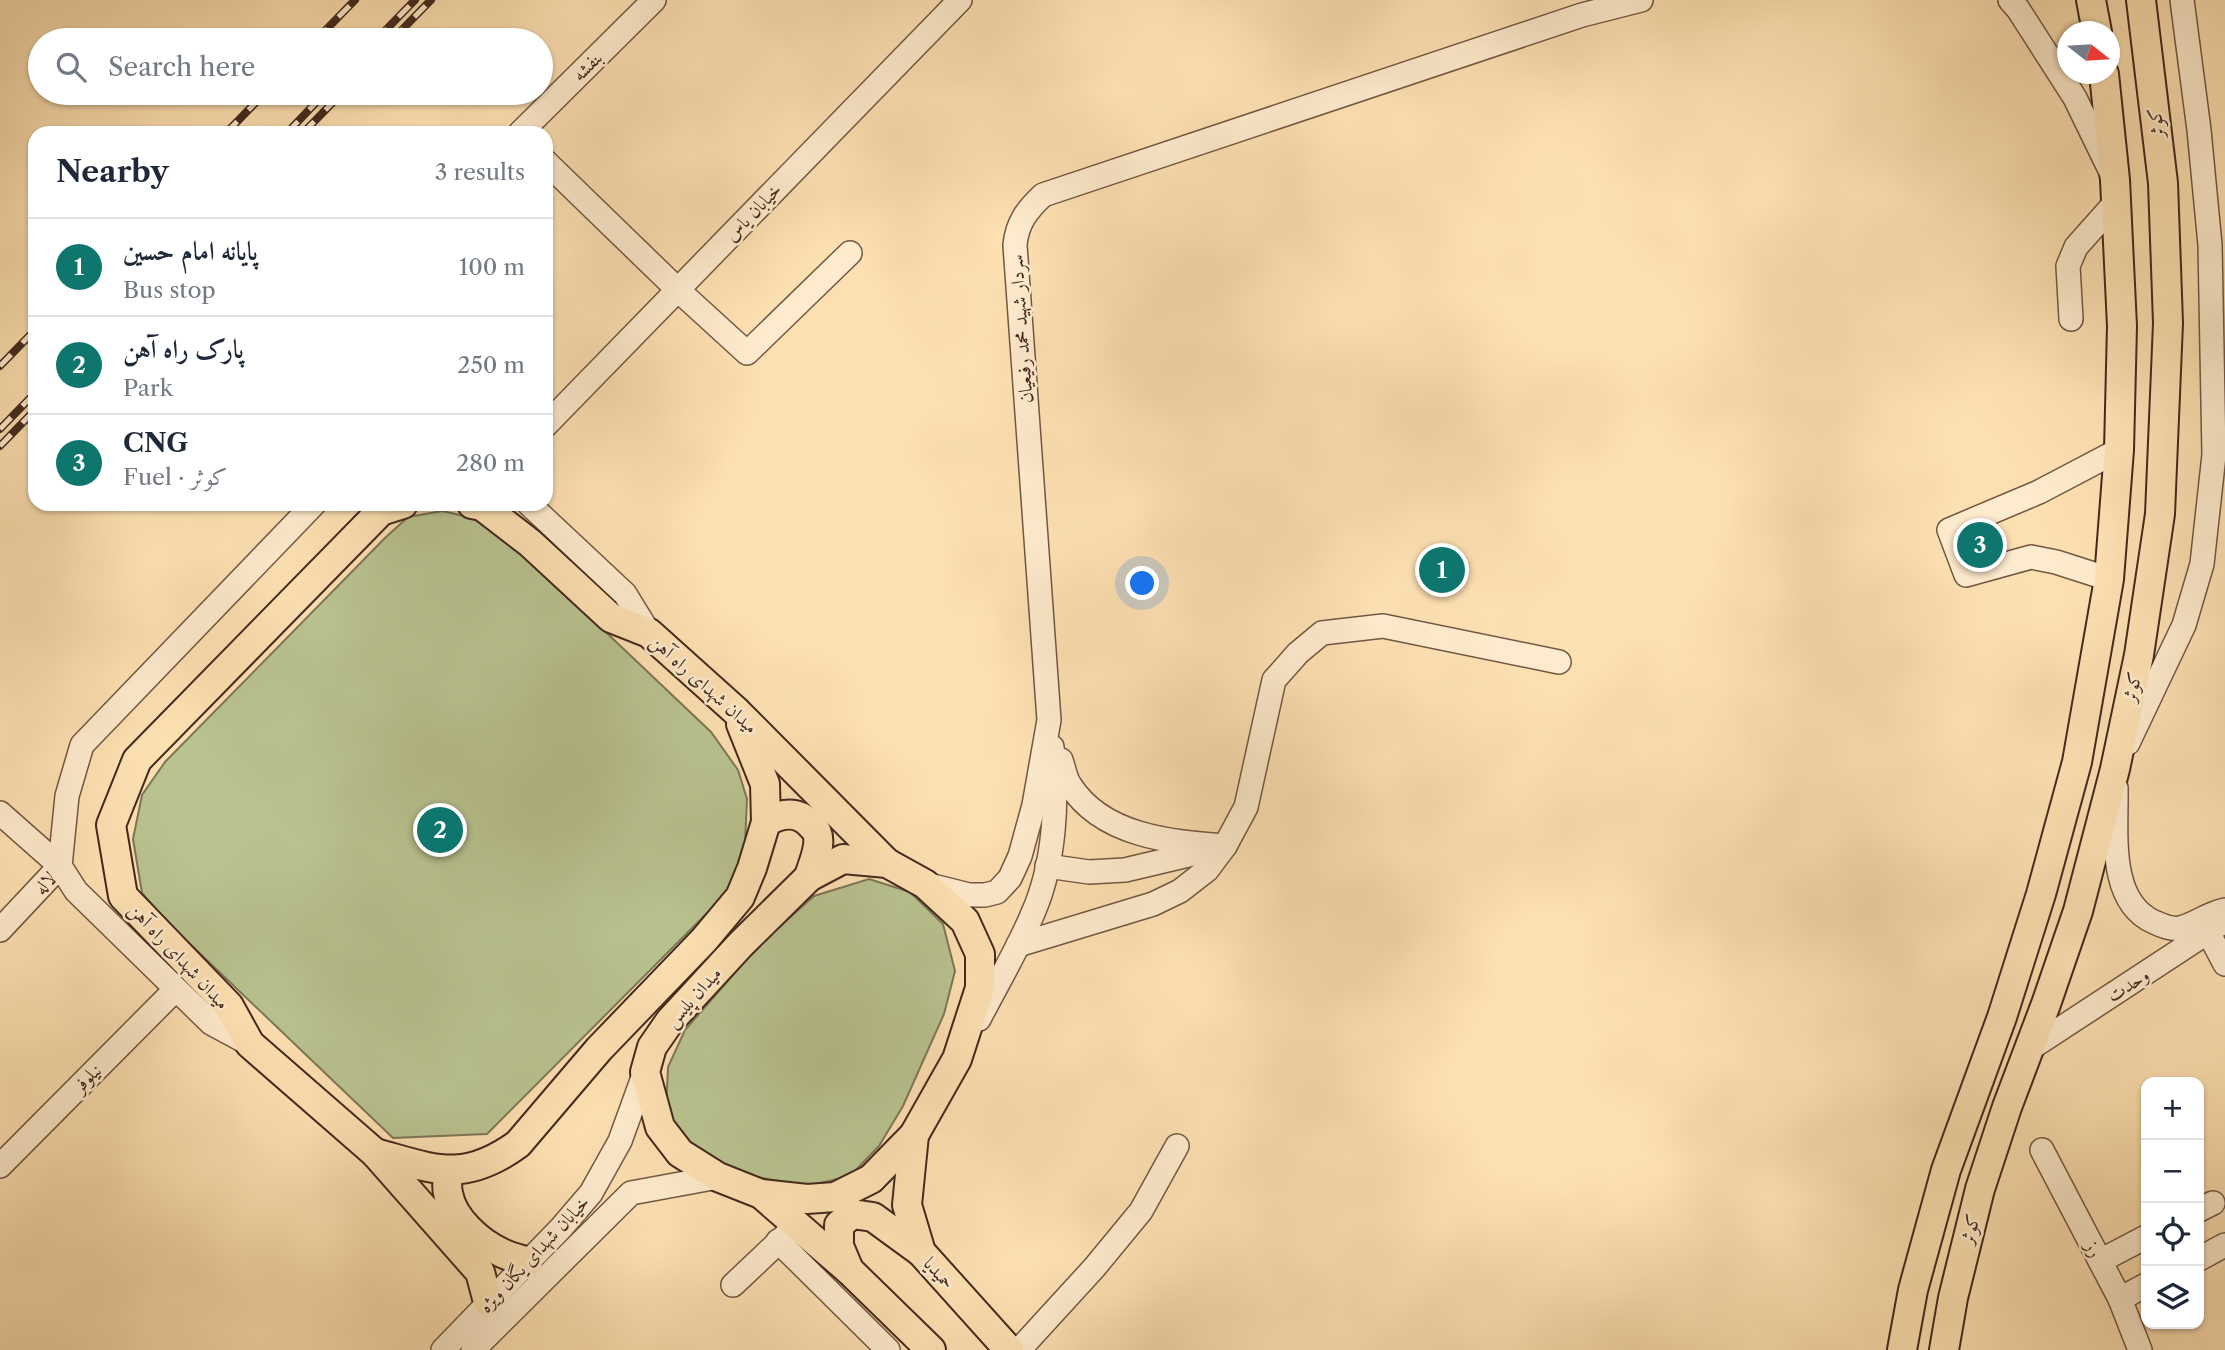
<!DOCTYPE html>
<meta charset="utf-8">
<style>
body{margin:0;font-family:"Libre Caslon Text",Amiri,serif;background:#f2f2f3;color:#1f2937}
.controls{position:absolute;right:21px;bottom:21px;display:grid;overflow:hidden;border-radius:14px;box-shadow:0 2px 5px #0004}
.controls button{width:63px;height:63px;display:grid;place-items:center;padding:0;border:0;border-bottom:2px solid #e0e1e3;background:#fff;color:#1f2937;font:35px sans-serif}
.compass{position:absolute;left:2057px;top:21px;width:63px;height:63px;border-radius:50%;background:#fff;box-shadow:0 2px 5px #0004;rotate:107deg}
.you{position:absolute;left:1143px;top:584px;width:24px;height:24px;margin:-18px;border:5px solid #fff;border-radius:50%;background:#1a73e8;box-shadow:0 0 0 10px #1a73e833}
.badge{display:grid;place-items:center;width:46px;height:46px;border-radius:50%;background:#0f766e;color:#fff;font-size:23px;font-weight:700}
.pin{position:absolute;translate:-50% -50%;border:4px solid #fff;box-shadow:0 2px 7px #0006}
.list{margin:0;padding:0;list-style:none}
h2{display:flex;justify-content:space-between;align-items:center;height:91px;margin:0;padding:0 28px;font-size:30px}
h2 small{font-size:23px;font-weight:400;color:#747a83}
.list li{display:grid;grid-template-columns:46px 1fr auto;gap:21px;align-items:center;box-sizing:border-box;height:98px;padding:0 28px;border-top:2px solid #e0e1e3}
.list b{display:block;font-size:26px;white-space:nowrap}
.list p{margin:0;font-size:23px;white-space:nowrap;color:#747a83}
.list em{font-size:23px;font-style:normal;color:#747a83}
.icon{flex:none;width:38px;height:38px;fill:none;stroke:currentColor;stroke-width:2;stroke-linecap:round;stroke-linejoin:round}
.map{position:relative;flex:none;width:2225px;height:1350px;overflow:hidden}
.search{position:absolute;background:#fff;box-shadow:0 2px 5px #0004;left:28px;top:28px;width:525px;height:77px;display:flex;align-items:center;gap:18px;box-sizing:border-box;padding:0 24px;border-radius:38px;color:#747a83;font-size:26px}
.panel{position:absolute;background:#fff;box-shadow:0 2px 5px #0004;left:28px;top:126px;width:525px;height:385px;border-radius:21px}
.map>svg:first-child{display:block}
.green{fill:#b9c390;stroke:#7e7656;stroke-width:2}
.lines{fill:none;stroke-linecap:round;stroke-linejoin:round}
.minor-casing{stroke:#725742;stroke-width:26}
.major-casing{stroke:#43291d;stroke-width:32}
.minor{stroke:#feebcd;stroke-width:23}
.major{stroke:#fde0b2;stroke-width:28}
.rail-casing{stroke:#43291d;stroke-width:8}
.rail{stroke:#feebcd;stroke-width:5;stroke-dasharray:16;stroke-linecap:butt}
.labels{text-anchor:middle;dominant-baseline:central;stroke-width:5;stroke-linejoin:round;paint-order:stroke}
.street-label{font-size:19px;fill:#43291d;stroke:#feebcd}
</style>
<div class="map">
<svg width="2225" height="1350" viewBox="0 0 2225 1350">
<rect width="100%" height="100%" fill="#fde0b2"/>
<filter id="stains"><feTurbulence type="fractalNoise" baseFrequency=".00286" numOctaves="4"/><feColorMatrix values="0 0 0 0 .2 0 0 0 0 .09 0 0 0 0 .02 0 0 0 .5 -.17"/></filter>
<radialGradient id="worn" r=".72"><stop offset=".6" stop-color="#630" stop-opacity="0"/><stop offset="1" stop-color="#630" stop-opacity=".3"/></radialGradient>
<g class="green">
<polygon points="442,511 482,520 512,543 711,732 738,770 747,799 744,866 719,901 487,1134 393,1138 166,921 142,893 133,839 142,795 165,762 385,538 408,517"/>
<polygon points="869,879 910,892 943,924 955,971 944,1014 903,1106 879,1146 850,1176 808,1186 751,1176 690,1149 666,1111 668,1067 685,1030 760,944 814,896"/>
</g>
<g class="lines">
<defs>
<g id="minor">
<polyline points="2010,0 2018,9 2075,98 2111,172"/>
<polyline points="520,133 654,0"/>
<polyline points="546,162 678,290 747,353 850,253"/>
<polyline points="2071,319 2068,266 2076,247 2116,202"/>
<polyline points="546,425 960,0"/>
<polyline points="529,504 625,594 649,633"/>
<polyline points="2109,579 2056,562 2031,557 1966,575 1949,530 2039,492 2119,450"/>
<polyline points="2128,743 2184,625 2202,564 2214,455 2210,245 2199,130 2182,0"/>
<path d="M 1061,760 C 1064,768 1065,778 1070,785 C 1102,836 1170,842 1225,846"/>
<path d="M 2116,788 C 2117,831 2107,901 2154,922 C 2161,925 2171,930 2180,928 C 2195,925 2208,913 2225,910"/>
<polyline points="0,813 60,866 0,930"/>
<polyline points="1047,866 1089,872 1125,870 1201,852"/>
<path d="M 925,884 L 969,895 L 985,895 L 997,892 L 1010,878 L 1020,856 L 1034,805 L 1049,720 L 1015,245 C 1017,223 1027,210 1043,195 L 1582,15 L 1641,0"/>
<polyline points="2208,932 2225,964"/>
<polyline points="1018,945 1153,904 1180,891 1207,870 1225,846 1246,807 1274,680 1298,653 1322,633 1383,626 1559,662"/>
<path d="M 979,1019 C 997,984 1018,949 1033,913 C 1055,863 1058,800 1052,747"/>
<polyline points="250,1044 211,1023 76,891 60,866 67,796 82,745 314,504"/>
<polyline points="2028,1050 2208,932 2220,924 2225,918"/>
<polyline points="2042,1150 2120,1299 2140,1350"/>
<polyline points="0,1166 175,990"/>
<polyline points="2199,1210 2213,1203"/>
<polyline points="778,1241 888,1350"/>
<polyline points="2199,1259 2225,1245"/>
<polyline points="2100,1261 2146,1237"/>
<polyline points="733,1285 789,1232"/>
<polyline points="2120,1299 2146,1285"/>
<polyline points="443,1350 561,1228 591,1193 620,1141 645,1072"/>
<polyline points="473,1350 631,1193 718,1177"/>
<polyline points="1019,1350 1094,1268 1141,1211 1177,1146"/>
</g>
<g id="major">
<polyline points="2091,0 2097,32"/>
<polyline points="403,504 381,511 137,760 111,825 123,896 229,1006 250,1044 375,1153 480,1272 488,1302"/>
<polyline points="472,504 482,506 530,543 611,618 649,633 737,712 887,863"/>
<polyline points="741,724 765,784 766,822"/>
<polygon points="843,859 887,863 925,884 965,921 980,954 980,988 957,1059 914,1135 871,1179 835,1197 807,1199 761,1194 718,1177 680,1153 660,1127 645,1072 652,1047 670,1021 741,944 809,877"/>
<polyline points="914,1135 907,1205 921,1252 1009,1350"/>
<path d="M 375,1153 C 434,1169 463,1184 518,1144 L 599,1049 L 704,940 L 740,897 L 752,868 L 766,822 C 781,813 798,810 811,825 C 813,827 816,830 817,833 C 822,846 812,865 809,877"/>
<path d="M 448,1171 C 448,1178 446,1186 448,1193 C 452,1219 480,1243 502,1253 C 510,1257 520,1259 528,1262"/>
<polyline points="761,1194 850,1271 931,1350"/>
<polyline points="849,1270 839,1246 839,1225 852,1214 873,1217 921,1252"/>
<polyline points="1902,1350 1913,1290 1946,1170 2002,1017 2041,894 2077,762 2109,579 2119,450 2122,326 2115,180 2104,74"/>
<polyline points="1944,1350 1953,1298 1980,1189 2007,1107 2046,1004 2078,911 2115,769 2139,655 2160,514 2168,323 2163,183 2141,0"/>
</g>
</defs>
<use href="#minor" class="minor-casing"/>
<use href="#major" class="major-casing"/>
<use href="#minor" class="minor"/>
<use href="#major" class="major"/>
<defs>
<g id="rail">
<polyline points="316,40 355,0"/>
<polyline points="376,40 415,0"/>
<polyline points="392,40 431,0"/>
<polyline points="226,133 265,93"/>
<polyline points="287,133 325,93"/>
<polyline points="303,133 342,93"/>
<polyline points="0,366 35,330"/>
<polyline points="0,429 35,393"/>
<polyline points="0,446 35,410"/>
</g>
</defs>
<use href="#rail" class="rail-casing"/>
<use href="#rail" class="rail"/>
</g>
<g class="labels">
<g class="street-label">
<text transform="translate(587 66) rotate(-45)">بنفشه</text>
<text transform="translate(2156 123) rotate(-97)">کوثر</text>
<text transform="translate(753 212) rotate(-46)">خیابان یاس</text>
<text transform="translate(1021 329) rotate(-94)">سردار شهید محمد رفیعیان</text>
<text transform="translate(704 684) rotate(42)">میدان شهدای راه آهن</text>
<text transform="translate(2132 687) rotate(-78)">کوثر</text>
<text transform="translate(45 883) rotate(-46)">لاله</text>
<text transform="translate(179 956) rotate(47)">میدان شهدای راه آهن</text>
<text transform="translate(2128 985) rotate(-33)">وحدت</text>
<text transform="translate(693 997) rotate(-48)">میدان پلیس</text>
<text transform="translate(87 1078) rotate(-45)">نیلوفر</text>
<text transform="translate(1970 1229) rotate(-76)">کوثر</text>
<text transform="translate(2094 1249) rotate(62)">رز</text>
<text transform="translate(534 1254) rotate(-47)">خیابان شهدای یگان ویژه</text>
<text transform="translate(939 1273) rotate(48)">حمیدیا</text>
</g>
</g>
<rect width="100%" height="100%" filter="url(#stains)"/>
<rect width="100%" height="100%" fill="url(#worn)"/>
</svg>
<div class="controls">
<button>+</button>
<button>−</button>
<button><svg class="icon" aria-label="locate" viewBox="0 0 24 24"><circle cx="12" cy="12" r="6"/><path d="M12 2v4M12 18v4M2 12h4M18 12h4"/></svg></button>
<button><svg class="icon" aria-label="layers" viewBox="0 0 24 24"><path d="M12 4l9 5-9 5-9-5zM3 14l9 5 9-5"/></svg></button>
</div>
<svg class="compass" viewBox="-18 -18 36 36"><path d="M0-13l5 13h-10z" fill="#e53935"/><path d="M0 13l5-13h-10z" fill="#747a83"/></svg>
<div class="you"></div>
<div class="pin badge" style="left:1442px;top:570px">1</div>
<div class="pin badge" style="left:440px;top:830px">2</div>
<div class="pin badge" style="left:1980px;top:545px">3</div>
<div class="search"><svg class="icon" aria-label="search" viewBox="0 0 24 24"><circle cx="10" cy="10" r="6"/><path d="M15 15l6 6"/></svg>Search here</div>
<section class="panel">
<h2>Nearby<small>3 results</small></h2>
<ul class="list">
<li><span class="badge">1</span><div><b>پایانه امام حسین</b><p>Bus stop</p></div><em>100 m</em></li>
<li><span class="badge">2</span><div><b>پارک راه آهن</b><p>Park</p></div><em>250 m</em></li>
<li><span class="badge">3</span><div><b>CNG</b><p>Fuel · کوثر</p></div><em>280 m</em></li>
</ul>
</section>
</div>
